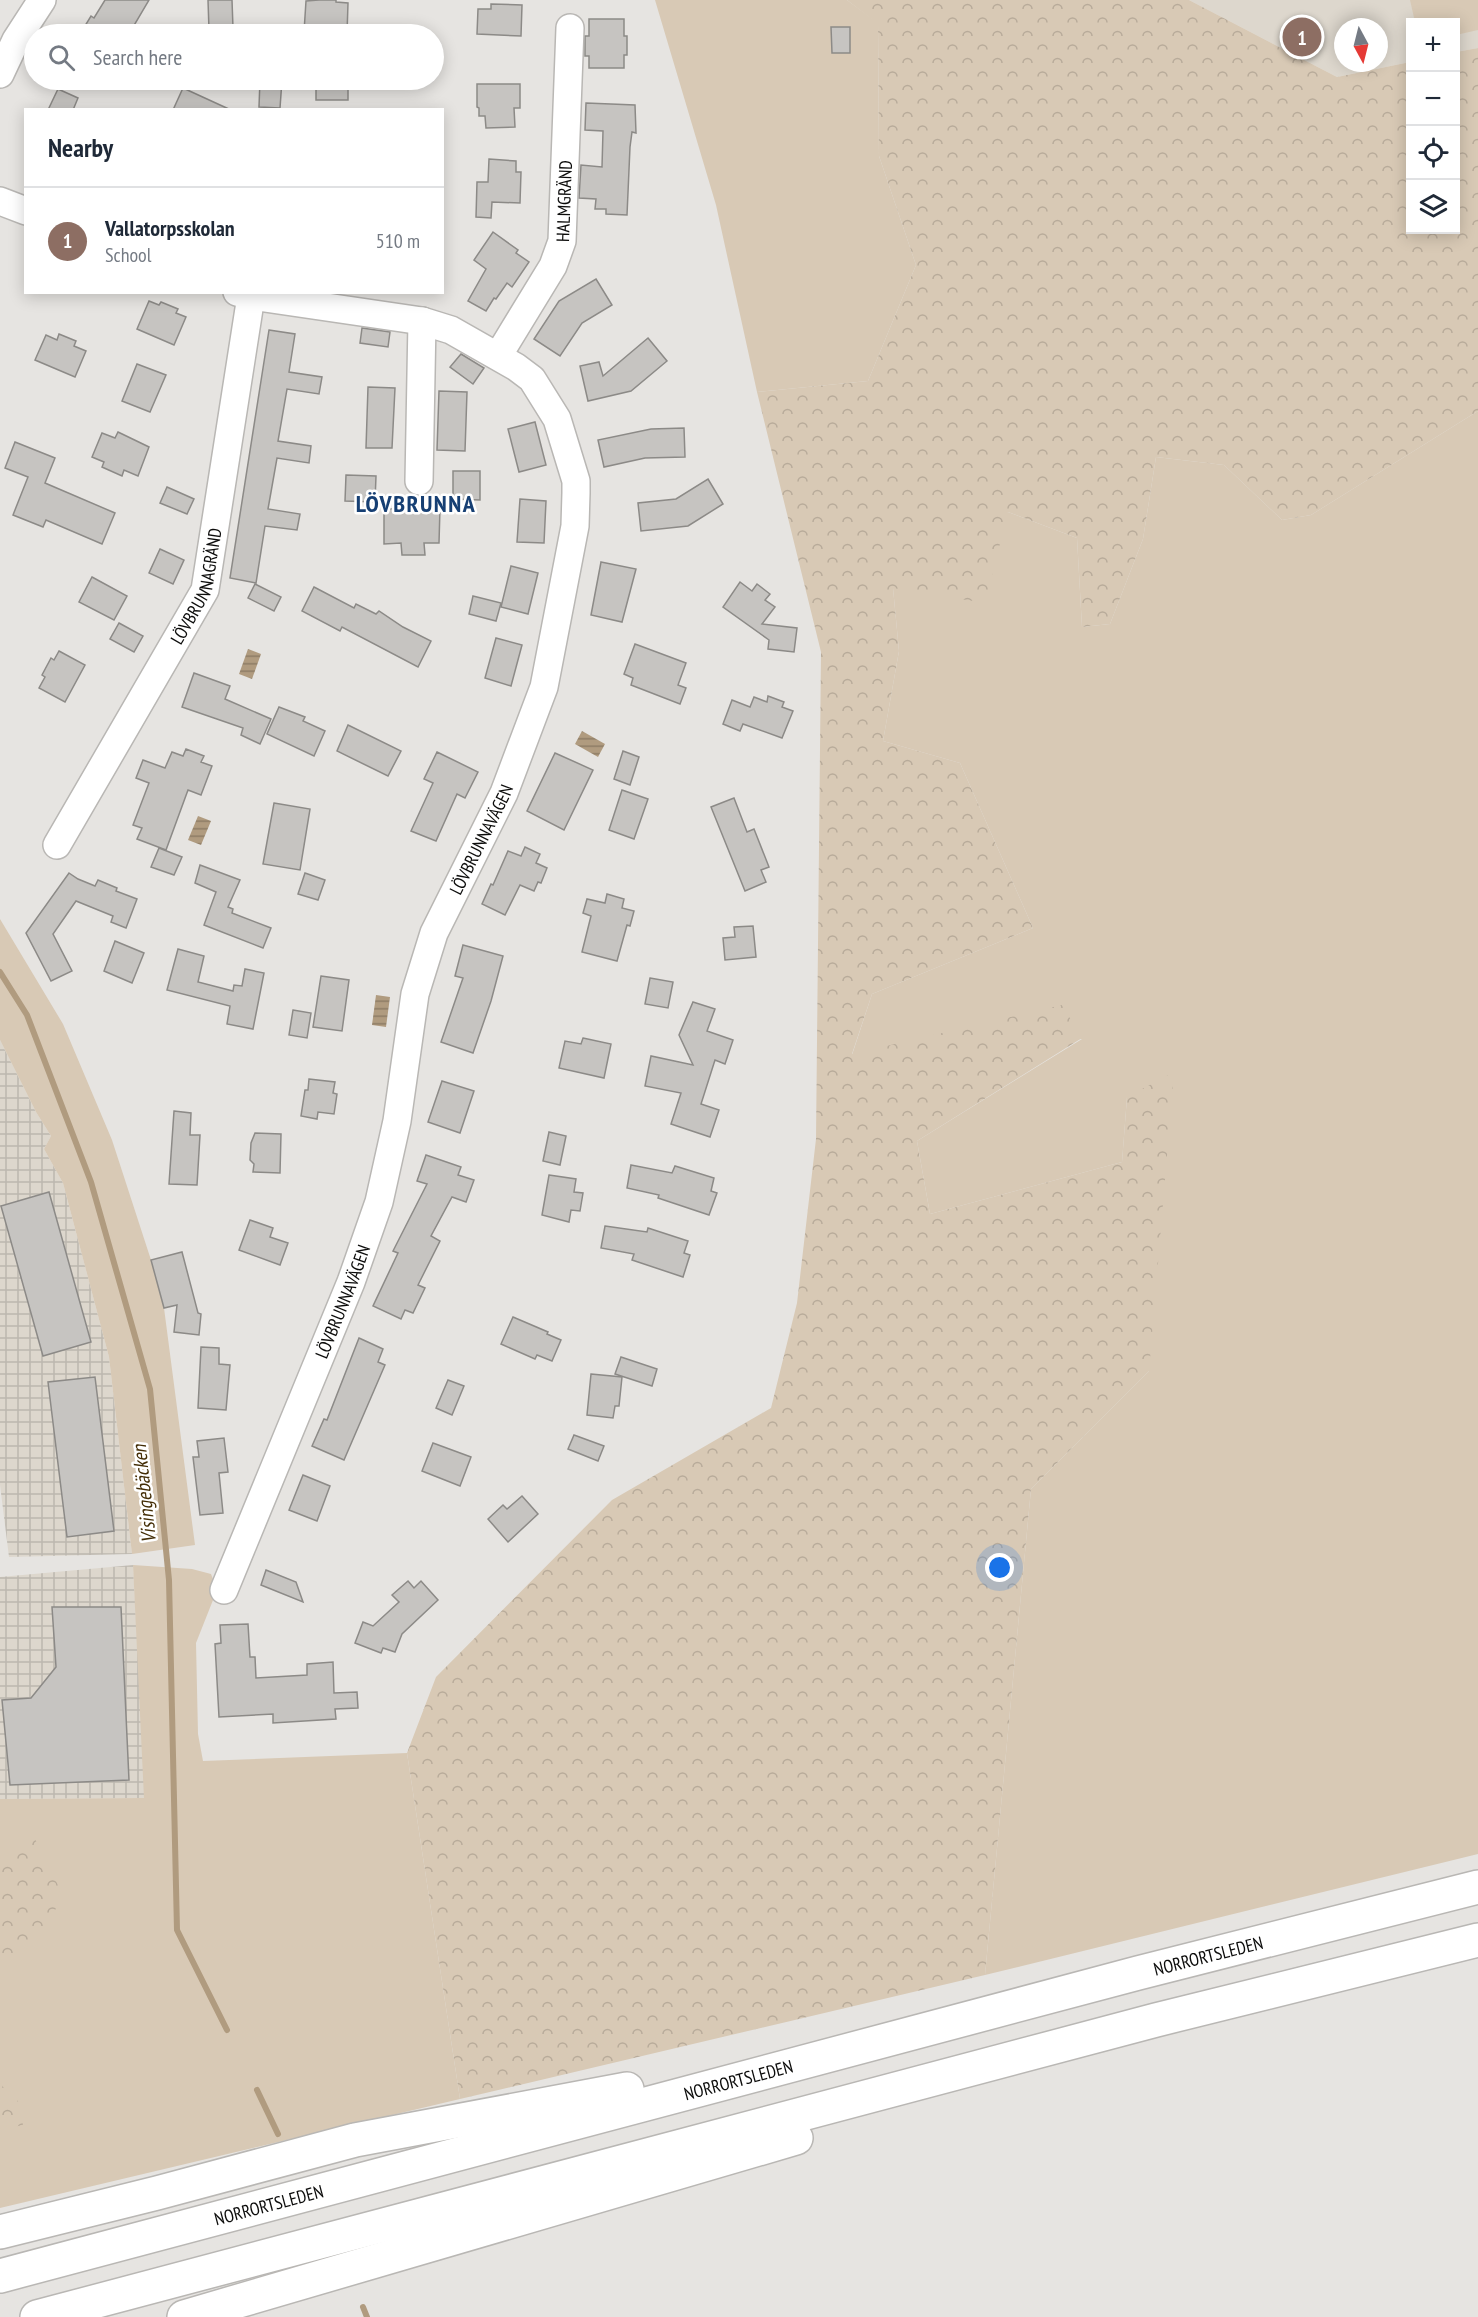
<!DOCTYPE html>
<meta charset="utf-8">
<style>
body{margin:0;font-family:"PT Sans Narrow",sans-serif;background:#f6f6f7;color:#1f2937}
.controls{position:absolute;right:18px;top:18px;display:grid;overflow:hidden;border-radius:0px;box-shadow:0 3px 15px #0003}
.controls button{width:54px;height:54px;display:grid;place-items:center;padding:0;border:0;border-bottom:2px solid #e0e1e3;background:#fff;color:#1f2937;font:30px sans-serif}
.compass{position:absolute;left:1334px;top:18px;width:54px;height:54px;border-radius:50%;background:#fff;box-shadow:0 3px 15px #0003;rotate:173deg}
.you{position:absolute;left:1000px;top:1568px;width:21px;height:21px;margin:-15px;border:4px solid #fff;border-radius:50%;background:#1a73e8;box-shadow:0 0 0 9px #1a73e833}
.badge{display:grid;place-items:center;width:39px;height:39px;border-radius:50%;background:#1a73e8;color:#fff;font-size:20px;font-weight:700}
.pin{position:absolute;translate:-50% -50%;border:3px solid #fff;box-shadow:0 2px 6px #0006}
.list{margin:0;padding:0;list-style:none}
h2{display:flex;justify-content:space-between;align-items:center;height:78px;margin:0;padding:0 24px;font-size:26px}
h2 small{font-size:20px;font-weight:400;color:#747a83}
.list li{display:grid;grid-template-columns:39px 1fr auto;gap:18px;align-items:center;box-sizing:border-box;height:108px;padding:0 24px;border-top:2px solid #e0e1e3}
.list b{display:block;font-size:22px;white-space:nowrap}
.list p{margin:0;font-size:20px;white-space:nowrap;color:#747a83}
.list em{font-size:20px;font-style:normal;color:#747a83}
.icon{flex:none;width:33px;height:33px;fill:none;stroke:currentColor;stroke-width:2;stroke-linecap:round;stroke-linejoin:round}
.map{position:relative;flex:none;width:1478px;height:2317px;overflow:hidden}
.search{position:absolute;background:#fff;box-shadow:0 3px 15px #0003;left:24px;top:24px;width:420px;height:66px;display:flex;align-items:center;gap:15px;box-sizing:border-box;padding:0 21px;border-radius:33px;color:#747a83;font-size:22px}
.panel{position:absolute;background:#fff;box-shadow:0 3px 15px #0003;left:24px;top:108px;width:420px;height:186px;border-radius:0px}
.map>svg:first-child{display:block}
.built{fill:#ddd7cd;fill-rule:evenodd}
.industrial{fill:url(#industrial-grid)}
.green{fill:#d8c9b5}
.forest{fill:url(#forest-crowns)}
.water{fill:url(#water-rules)}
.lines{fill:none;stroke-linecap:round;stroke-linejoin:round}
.stream{stroke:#b09b7f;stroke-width:6}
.building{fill:#c6c4c1;stroke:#8c8a87;stroke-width:1.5}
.minor-casing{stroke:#b9b7b4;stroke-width:30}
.highway-casing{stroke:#b9b7b4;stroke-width:36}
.minor{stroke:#fff;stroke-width:27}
.highway{stroke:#fff;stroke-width:33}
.labels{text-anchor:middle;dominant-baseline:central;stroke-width:5;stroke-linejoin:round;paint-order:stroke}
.street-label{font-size:18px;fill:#0c0c0b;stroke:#fff}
.water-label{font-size:20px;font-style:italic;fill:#432d06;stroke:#fff}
.district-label{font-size:24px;font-weight:bold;letter-spacing:1.5px;fill:#163f73;stroke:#fff}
</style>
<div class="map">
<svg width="1478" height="2317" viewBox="0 0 1478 2317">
<defs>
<pattern id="industrial-grid" width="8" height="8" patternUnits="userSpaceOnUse" patternTransform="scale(1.5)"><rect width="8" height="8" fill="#ddd7cd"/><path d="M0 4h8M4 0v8" fill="none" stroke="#bcb7af"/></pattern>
<pattern id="forest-crowns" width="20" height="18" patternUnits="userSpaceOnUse" patternTransform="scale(1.5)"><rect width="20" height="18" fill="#d8c9b5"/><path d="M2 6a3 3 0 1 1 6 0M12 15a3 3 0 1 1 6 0" fill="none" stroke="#b8ab9a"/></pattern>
<pattern id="water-rules" width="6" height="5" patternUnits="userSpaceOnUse" patternTransform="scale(1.5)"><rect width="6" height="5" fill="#b09b7f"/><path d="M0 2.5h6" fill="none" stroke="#8e7d66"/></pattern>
</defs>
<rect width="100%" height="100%" fill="#e6e4e1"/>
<path class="built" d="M 1189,0 L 1478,0 L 1478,48 L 1456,52 L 1456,22 L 1410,22 L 1410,62 L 1337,77 ZM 1343,27 L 1379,27 L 1379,63 L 1343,63 Z"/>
<g class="industrial">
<polygon points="0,1040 36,1112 51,1136 44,1149 63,1183 109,1357 132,1554 9,1557 0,1485"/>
<polygon points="133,1565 146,1798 0,1799 0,1577"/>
</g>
<g class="green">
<polygon points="655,0 847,0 878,23 879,156 916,265 868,381 757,392 716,205"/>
<polygon points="1410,0 1478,0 1478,30 1456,35 1456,22 1415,22"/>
<polygon points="1478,411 1478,1854 985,1975 1031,1489 1149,1371 1127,1097 1122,1162 930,1214 917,1141 1082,1039 852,1055 872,994 1033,928 960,763 883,741 899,651 893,588 1008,512 1077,538 1082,627 1110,624 1143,539 1156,457 1224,465 1282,520 1311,515"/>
<polygon points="0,919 63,1024 112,1140 151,1260 164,1308 195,1545 132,1554 109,1357 63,1183 44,1149 51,1136 36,1112 0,1040"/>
<polygon points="133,1565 192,1569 211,1574 217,1590 196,1643 198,1734 203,1761 407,1753 460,2099 0,2208 0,1799 144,1798"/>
</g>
<g class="forest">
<polygon points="847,0 1189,0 1337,77 1410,62 1410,230 1456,230 1456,52 1478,48 1478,411 1311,515 1282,520 1224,465 1156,457 1143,539 1110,624 1082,627 1077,538 1008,512 985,603 893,588 899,651 883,741 960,763 1033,928 872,994 852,1054 1062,1005 1082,1038 917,1141 930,1214 1122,1162 1127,1097 1174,1072 1149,1371 1031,1489 985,1975 460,2099 407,1753 436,1677 612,1500 771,1408 797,1303 816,1139 821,652 757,392 868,381 916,265 879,156 878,24"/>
<polygon points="35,1839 62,1893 44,1938 0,1966 0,1877 6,1848"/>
<polygon points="0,2080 5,2091 18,2101 23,2125 0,2130"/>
</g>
<g class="water">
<polygon points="248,649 261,654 252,679 239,674"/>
<polygon points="582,731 605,744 598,757 575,744"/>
<polygon points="198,816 211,821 201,845 188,840"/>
<polygon points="376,995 390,997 386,1027 372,1025"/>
</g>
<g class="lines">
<g class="stream">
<polyline points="0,972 27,1015 91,1182 150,1389 169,1580 177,1930 227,2030"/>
<polyline points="257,2090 278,2134"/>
<polyline points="363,2307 367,2317"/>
</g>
</g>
<g class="building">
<polygon points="105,0 149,0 129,34 80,34 91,16 94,18"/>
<polygon points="208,0 232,0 233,28 209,30"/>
<polygon points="319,0 336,0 336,2 348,3 347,34 304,32 306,1"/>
<polygon points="491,4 522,5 521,36 477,34 478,9 491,9"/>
<polygon points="589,19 624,19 624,36 627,36 627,55 624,55 624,68 589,68 589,56 585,56 585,36 589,36"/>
<polygon points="831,27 850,27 850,53 832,53"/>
<polygon points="260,80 282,80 280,108 259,107"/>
<rect x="316" y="80" width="32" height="20"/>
<polygon points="477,84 520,84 520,108 514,108 515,127 486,128 485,116 479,116 479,108 477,107"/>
<polygon points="183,88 231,110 173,110"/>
<polygon points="58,89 78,98 73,110 48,110"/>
<polygon points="586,103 635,105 636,133 632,132 630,147 627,215 606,214 606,209 595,209 596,199 579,198 581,165 602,167 603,131 585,130"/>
<polygon points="489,159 516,161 516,172 521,172 520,203 492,202 491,218 476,217 477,182 488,182"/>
<polygon points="493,232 518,250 516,253 529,262 512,287 507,283 496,299 494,298 486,311 468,301 486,269 474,260"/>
<polygon points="596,279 612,305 582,323 560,356 534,339 559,301"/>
<polygon points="149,301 159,305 161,302 178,309 176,313 186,317 174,345 137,329"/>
<polygon points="362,328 390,332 388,347 360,343"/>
<polygon points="269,330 295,334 289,372 322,377 319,394 287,389 278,441 311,446 309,463 277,458 268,509 300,514 297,530 265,526 256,583 230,578"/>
<polygon points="59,334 76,341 74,346 86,351 75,377 35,360 46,335 57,340"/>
<polygon points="648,338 667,361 631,391 588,401 580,366 599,362 603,376"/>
<polygon points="461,354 484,368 473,384 450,367"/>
<polygon points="137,364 166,375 150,412 122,401"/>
<polygon points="368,387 395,388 392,448 366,448"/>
<polygon points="439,391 467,392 465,451 437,450"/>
<polygon points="535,422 546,465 519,472 508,429"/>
<polygon points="684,428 685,457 645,458 604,467 598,440 651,429"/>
<polygon points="118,432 149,447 138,476 124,470 122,476 102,467 104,462 92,457 102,433 115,438"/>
<polygon points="15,442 55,458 45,483 115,513 102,544 46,520 43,527 13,515 28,477 5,468"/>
<polygon points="453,471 480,471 480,500 453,499"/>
<polygon points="346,475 376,476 375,502 345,501"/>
<polygon points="708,479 723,504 688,526 641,531 638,503 676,499"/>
<polygon points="167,487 194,499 187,514 160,503"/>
<polygon points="520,499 546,501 544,543 517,542"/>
<polygon points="440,508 439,543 424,543 425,555 402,555 401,543 384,544 384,509"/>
<polygon points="160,549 184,560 173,584 149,573"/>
<polygon points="601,562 636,569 622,622 591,615"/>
<polygon points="511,566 538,573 528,614 501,607"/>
<polygon points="92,577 127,596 114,620 79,602"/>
<polygon points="740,582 752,591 757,584 770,594 765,600 775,607 762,624 797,628 794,652 768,649 769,640 723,607"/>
<polygon points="255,584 281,597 274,611 248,598"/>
<polygon points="314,587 354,608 356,604 376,614 379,611 403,627 431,641 418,667 342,627 340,631 302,611"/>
<polygon points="473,596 501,603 496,621 469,614"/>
<polygon points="119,623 143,636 134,652 110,639"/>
<polygon points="496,638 522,645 511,686 485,678"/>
<polygon points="635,644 686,663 678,685 686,688 680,704 631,685 633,678 624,674"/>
<polygon points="59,651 85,665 65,702 39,688 45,677 42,675 51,658 54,660"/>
<polygon points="194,673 230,686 225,699 271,719 260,744 241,735 243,728 182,707"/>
<polygon points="768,696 784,702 782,707 793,711 782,738 743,724 740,731 723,724 732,700 750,707 754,697 767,702"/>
<polygon points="279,707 305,717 303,721 325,731 314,756 267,734"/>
<polygon points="348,725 401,751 388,776 337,751"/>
<polygon points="186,749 204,756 201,762 212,766 201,795 188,790 166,850 137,839 142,828 133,825 149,783 136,778 143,760 165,768 172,752 183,756"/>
<polygon points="623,751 639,757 630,785 614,779"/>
<polygon points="437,752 478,772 465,798 457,794 436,841 411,831 433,783 424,779"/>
<polygon points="555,753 593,770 564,830 527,811"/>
<polygon points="622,790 648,799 634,839 609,830"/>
<polygon points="734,798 747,832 754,829 769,867 761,870 766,882 745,891 711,807"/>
<polygon points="274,803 310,809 300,870 263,864"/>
<polygon points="525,847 540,854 536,863 547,868 541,883 538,882 534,891 520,885 505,915 482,904 491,884 493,885 508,851 521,856"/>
<polygon points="159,848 182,857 174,875 151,867"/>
<polygon points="200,865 240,880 228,907 233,909 232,913 271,928 263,948 204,925 216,892 195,883"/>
<polygon points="69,873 78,879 95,886 98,880 117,888 116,891 137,899 126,928 111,922 113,916 76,901 53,934 72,971 51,981 26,933"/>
<polygon points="305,873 325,880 318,900 298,894"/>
<polygon points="607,894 624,899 622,908 634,911 630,926 627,925 617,961 582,952 591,916 583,913 587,899 605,903"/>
<polygon points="753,926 756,957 725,960 723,938 735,937 734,927"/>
<polygon points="115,941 144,953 132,983 104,971"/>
<polygon points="463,945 503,956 491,1001 473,1053 441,1042 463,978 455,976"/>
<polygon points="178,949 204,956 198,982 233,991 234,985 242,986 245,969 264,973 253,1029 227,1024 230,1006 167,990"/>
<polygon points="321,976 349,980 342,1031 313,1027"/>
<polygon points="650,978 673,982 668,1008 645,1004"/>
<polygon points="693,1002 715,1009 707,1031 733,1040 725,1064 715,1060 701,1104 719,1110 710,1137 671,1124 681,1093 645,1086 651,1056 693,1065 679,1035"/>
<polygon points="293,1010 311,1013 307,1038 289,1035"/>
<polygon points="583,1038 611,1044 604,1078 559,1068 565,1041 581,1044"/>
<polygon points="309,1079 335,1082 333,1093 337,1094 334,1114 318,1112 317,1119 301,1116 305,1090 308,1090"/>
<polygon points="442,1081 474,1091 460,1133 428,1122"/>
<polygon points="174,1111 191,1113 190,1135 200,1135 197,1185 169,1184"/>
<polygon points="549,1132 566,1136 560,1165 543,1161"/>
<polygon points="255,1133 281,1134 280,1173 253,1172 254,1164 250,1160 251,1143"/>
<polygon points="426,1155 461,1167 458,1175 474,1180 466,1202 452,1197 431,1236 440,1241 418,1285 425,1288 413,1313 405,1310 401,1319 373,1306 398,1253 393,1251 427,1184 417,1181"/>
<polygon points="631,1165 672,1173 675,1166 714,1178 711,1191 717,1193 709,1215 658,1198 659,1195 627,1188"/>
<polygon points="549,1175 576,1179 574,1192 583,1193 580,1211 571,1210 569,1222 542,1215"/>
<polygon points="49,1192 91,1342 43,1356 1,1206"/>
<polygon points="250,1220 273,1228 270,1237 288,1243 280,1265 239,1250"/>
<polygon points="605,1226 647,1232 648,1228 688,1241 684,1253 690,1255 683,1277 632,1260 634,1254 601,1248"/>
<polygon points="182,1252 198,1313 201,1314 199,1335 174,1332 177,1305 164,1308 151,1260"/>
<polygon points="513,1317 548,1332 547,1334 561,1340 552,1361 537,1355 535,1359 501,1344"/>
<polygon points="359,1338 383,1349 378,1362 385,1365 344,1460 312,1446 324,1419 327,1420"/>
<polygon points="201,1347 219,1348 219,1364 230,1365 226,1410 198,1408"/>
<polygon points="621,1357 657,1369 652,1386 615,1374"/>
<polygon points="591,1374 622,1377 619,1406 615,1406 613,1418 587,1415"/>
<polygon points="95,1377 114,1531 67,1537 48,1382"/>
<polygon points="448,1380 464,1386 452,1415 436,1408"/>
<polygon points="574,1435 604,1446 598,1461 568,1449"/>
<polygon points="224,1438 228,1472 219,1473 223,1513 200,1515 193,1457 199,1457 197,1441"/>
<polygon points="433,1443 471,1457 460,1486 422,1471"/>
<polygon points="303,1475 330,1486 317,1521 289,1510"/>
<polygon points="522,1496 538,1514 508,1542 488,1519 503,1505 507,1509"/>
<polygon points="266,1570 296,1582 303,1602 261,1585"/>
<polygon points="408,1581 414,1588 421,1581 438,1600 402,1634 395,1652 383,1648 381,1653 355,1643 363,1622 373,1626 399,1602 392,1595"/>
<polygon points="52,1607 121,1607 129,1780 10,1785 2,1700 31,1698 56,1667"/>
<polygon points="248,1624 250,1657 255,1657 256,1678 307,1675 307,1664 333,1662 334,1693 357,1692 358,1708 335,1709 336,1719 273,1723 273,1714 219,1717 215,1644 221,1643 220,1625"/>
</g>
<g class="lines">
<defs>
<g id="minor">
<polyline points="0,74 16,40 42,0"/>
<polyline points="0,201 26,211"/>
<path id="s1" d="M 498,356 L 553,266 L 562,241 L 570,28"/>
<polyline points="419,481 422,321"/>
<path id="s2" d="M 57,845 L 205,590 L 251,296"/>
<path id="s3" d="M 224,1590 L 351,1282 L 379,1202 L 397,1121 L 415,994 L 434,933 L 504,793 L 544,687 L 575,526 L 576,493 L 576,481 L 557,419 L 532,379 L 516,367 L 451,330 L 422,321 L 251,296 L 237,292"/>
</g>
<g id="highway">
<polyline points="0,2232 157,2193 355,2140 627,2089"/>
<path id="s4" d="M 0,2276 L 1138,1973 L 1478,1887"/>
<polyline points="37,2317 1156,2020 1478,1940"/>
<polyline points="184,2317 796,2138"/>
</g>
</defs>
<use href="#minor" class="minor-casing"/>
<use href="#highway" class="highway-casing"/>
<use href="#minor" class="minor"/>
<use href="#highway" class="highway"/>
</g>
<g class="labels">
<g class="street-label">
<text stroke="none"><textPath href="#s1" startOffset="172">HALMGRÄND</textPath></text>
<text stroke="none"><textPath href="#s2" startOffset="296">LÖVBRUNNAGRÄND</textPath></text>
<text stroke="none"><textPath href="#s3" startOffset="798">LÖVBRUNNAVÄGEN</textPath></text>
<text stroke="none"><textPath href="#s3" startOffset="312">LÖVBRUNNAVÄGEN</textPath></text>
<text stroke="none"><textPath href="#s4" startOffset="1250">NORRORTSLEDEN</textPath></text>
<text stroke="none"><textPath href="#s4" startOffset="764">NORRORTSLEDEN</textPath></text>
<text stroke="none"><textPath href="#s4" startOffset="278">NORRORTSLEDEN</textPath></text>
</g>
<g class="water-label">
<text transform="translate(144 1494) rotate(-96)">Visingebäcken</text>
</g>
<g class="district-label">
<text x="416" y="503">LÖVBRUNNA</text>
</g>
</g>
</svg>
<div class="controls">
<button>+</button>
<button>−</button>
<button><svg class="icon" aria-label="locate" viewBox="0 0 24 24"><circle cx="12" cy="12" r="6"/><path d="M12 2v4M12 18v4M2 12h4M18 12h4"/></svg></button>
<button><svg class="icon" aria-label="layers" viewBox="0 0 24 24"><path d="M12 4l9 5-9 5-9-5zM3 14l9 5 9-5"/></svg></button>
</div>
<svg class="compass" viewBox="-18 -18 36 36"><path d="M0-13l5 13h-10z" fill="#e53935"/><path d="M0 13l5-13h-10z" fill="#747a83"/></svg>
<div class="you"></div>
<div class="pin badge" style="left:1302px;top:37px;background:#8d6e63">1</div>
<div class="search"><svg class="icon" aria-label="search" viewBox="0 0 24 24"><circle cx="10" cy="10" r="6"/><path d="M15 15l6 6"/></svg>Search here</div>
<section class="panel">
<h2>Nearby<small></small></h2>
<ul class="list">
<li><span class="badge" style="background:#8d6e63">1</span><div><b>Vallatorpsskolan</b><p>School</p></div><em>510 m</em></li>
</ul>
</section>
</div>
